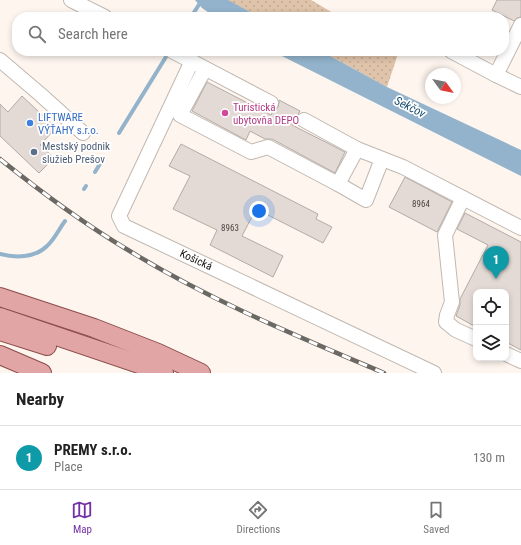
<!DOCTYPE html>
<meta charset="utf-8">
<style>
body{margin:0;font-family:"Roboto Condensed",sans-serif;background:#f6f6f6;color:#222}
.controls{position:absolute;right:12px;bottom:12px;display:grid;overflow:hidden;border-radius:8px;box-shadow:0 2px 6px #0003}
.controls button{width:36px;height:36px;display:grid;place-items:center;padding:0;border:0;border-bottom:1px solid #e0e0e0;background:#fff;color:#222;font:20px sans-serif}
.compass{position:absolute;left:425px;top:68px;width:36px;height:36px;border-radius:50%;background:#fff;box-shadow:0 2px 6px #0003;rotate:123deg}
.you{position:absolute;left:259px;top:211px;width:14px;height:14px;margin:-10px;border:3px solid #fff;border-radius:50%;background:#1a73e8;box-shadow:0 0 0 6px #1a73e833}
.badge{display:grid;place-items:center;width:26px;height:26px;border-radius:50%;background:#7331a6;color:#fff;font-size:13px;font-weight:700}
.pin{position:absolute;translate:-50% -33px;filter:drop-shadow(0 1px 2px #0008)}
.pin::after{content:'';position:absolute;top:21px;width:14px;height:12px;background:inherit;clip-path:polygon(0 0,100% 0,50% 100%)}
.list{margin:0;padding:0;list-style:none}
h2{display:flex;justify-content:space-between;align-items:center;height:52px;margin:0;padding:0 16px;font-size:17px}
h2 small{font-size:13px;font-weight:400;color:#767676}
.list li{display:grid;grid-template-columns:26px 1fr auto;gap:12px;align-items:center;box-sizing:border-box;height:64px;padding:0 16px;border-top:1px solid #e0e0e0}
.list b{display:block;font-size:15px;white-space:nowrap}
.list p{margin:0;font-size:13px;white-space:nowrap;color:#767676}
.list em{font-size:13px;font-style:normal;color:#767676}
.icon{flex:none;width:22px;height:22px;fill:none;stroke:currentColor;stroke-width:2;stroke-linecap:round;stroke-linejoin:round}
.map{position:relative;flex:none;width:521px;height:373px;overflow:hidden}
.search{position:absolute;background:#fff;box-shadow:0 2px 6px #0003;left:12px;right:12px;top:12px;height:44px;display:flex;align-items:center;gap:10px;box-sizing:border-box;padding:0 14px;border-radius:16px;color:#767676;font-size:15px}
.sheet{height:116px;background:#fff}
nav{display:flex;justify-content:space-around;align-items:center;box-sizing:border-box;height:56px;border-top:1px solid #e0e0e0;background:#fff;font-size:11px;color:#767676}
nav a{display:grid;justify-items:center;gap:2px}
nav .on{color:#7331a6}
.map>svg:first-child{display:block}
.grass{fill:url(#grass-dots)}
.water{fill:#92b3cb}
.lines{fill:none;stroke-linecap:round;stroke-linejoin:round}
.stream{stroke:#92b3cb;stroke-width:4}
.building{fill:#e4dad5;stroke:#b4aba6}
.minor-casing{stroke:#c0b8b1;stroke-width:16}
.major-casing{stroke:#8c4c4a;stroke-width:20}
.minor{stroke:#fff;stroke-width:14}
.major{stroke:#e0a5a4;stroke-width:18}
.rail-casing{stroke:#6c6863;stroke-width:4.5}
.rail{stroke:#fff;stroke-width:3;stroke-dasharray:9;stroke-linecap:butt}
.hotel-dot{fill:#d1479c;stroke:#fff;stroke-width:1.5}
.shop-dot{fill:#3f7fe0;stroke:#fff;stroke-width:1.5}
.service-dot{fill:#5c6f8a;stroke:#fff;stroke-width:1.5}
.labels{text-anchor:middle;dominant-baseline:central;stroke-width:3.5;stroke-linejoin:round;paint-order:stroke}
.number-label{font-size:9px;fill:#4b4744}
.hotel-label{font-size:11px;fill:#b23c85;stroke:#fff;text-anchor:start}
.shop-label{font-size:11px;fill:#366cbe;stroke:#fff;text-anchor:start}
.service-label{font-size:11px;fill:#4e5e75;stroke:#fff;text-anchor:start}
.street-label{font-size:11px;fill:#181613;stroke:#fff}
.water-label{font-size:12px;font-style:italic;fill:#144c6d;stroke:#fff}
</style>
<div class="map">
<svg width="521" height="373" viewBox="0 0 521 373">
<defs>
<pattern id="grass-dots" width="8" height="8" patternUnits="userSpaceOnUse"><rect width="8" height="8" fill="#dfc3aa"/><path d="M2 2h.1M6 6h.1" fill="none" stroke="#bfa791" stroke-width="1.8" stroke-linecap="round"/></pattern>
</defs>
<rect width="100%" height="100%" fill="#fdf5ee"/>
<g class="grass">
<polygon points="228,0 311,0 340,17 258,17 230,2"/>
<polygon points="321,51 399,51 387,87"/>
</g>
<g class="water">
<polygon points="195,0 228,0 259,17 215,17 202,8"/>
<polygon points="272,51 321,51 387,87 521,150 521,176"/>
</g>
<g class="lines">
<g class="stream">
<polyline points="191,17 202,0"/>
<polyline points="119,133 169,52"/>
<polyline points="95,172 103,159"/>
<polyline points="84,189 86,186"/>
<path d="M 0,254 C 15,258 35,258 47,246 C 55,239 59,229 65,221"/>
</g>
</g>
<g class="building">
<polygon points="497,0 521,0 521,17 517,18 514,21 492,10"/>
<polygon points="207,82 271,115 273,111 276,110 278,107 279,103 279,100 300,111 292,125 345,152 335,173 272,139 265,139 250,131 246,140 192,111"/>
<polygon points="22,96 56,128 40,145 54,158 39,173 0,136 0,104 8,112"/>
<polygon points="181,144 318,214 316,219 332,227 323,243 256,209 242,236 283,256 273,277 210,245 217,230 173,209 190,176 169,166"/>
<polygon points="405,177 452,202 437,232 389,207"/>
<polygon points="465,213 521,242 521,350 506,342 506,292 476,292 476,327 456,316 460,305 460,299 488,245 457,229"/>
</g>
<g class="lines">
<defs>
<g id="minor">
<polyline points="71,0 105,17"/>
<polyline points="521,25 496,75 521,87"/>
<polyline points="172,51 271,103"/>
<polyline points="451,51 496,75"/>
<polyline points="0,60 41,95 83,133"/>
<polyline points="192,61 119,216 124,226 434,373"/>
<polyline points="205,69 180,115 251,152 268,147 338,184 357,149 304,120"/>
<polyline points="357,149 403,167 521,228"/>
<polyline points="338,184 366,200 382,159"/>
<polyline points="463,198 445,235 452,302 447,315 446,322 456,330 476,339"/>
<polyline points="506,354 521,361"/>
</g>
<g id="major">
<polyline points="0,297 94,328 158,353 201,373"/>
<polyline points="0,317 151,368 164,373"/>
<polyline points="0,331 47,346"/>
<polyline points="0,355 42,373"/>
</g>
</defs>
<use href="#minor" class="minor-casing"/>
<use href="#major" class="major-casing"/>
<use href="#minor" class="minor"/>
<use href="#major" class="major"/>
<defs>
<path id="rail" d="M 0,159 C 41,192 83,223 128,250 C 209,300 297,336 384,373"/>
</defs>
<use href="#rail" class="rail-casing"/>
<use href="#rail" class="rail"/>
</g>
<circle class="hotel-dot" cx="225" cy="113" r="4"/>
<circle class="shop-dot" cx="30" cy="123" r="4"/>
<circle class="service-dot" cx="34" cy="152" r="4"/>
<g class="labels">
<g class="number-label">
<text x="421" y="204">8964</text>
<text x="230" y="228">8963</text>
</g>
<g class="hotel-label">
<text x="233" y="107">Turistická<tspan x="233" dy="13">ubytovňa DEPO</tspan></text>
</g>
<g class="shop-label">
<text x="38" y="117">LIFTWARE<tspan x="38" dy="13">VÝŤAHY s.r.o.</tspan></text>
</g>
<g class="service-label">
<text x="42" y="146">Mestský podnik<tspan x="42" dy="13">služieb Prešov</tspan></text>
</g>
<g class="street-label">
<text transform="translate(196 260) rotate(25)">Košická</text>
</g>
<g class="water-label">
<text transform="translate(410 107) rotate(27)">Sekčov</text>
</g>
</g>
</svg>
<div class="controls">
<button><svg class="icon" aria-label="locate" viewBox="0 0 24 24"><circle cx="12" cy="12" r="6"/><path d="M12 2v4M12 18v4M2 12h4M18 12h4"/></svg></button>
<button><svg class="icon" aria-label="layers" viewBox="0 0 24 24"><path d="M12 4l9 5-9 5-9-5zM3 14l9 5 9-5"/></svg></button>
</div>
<svg class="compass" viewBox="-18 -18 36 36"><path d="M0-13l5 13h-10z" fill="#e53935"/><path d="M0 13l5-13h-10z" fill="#767676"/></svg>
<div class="you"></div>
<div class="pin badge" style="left:496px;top:279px;background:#0f9aa8">1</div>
<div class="search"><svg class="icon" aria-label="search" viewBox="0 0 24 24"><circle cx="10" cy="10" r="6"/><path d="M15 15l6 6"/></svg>Search here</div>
</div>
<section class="sheet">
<h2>Nearby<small></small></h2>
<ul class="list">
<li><span class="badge" style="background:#0f9aa8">1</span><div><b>PREMY s.r.o.</b><p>Place</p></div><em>130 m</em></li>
</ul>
</section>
<nav>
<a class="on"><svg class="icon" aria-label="map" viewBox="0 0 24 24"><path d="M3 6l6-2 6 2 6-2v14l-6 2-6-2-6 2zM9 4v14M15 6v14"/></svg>Map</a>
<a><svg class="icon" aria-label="directions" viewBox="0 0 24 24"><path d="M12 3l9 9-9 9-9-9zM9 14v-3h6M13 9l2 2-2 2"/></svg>Directions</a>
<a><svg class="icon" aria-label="saved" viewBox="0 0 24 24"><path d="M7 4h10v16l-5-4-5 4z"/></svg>Saved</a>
</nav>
